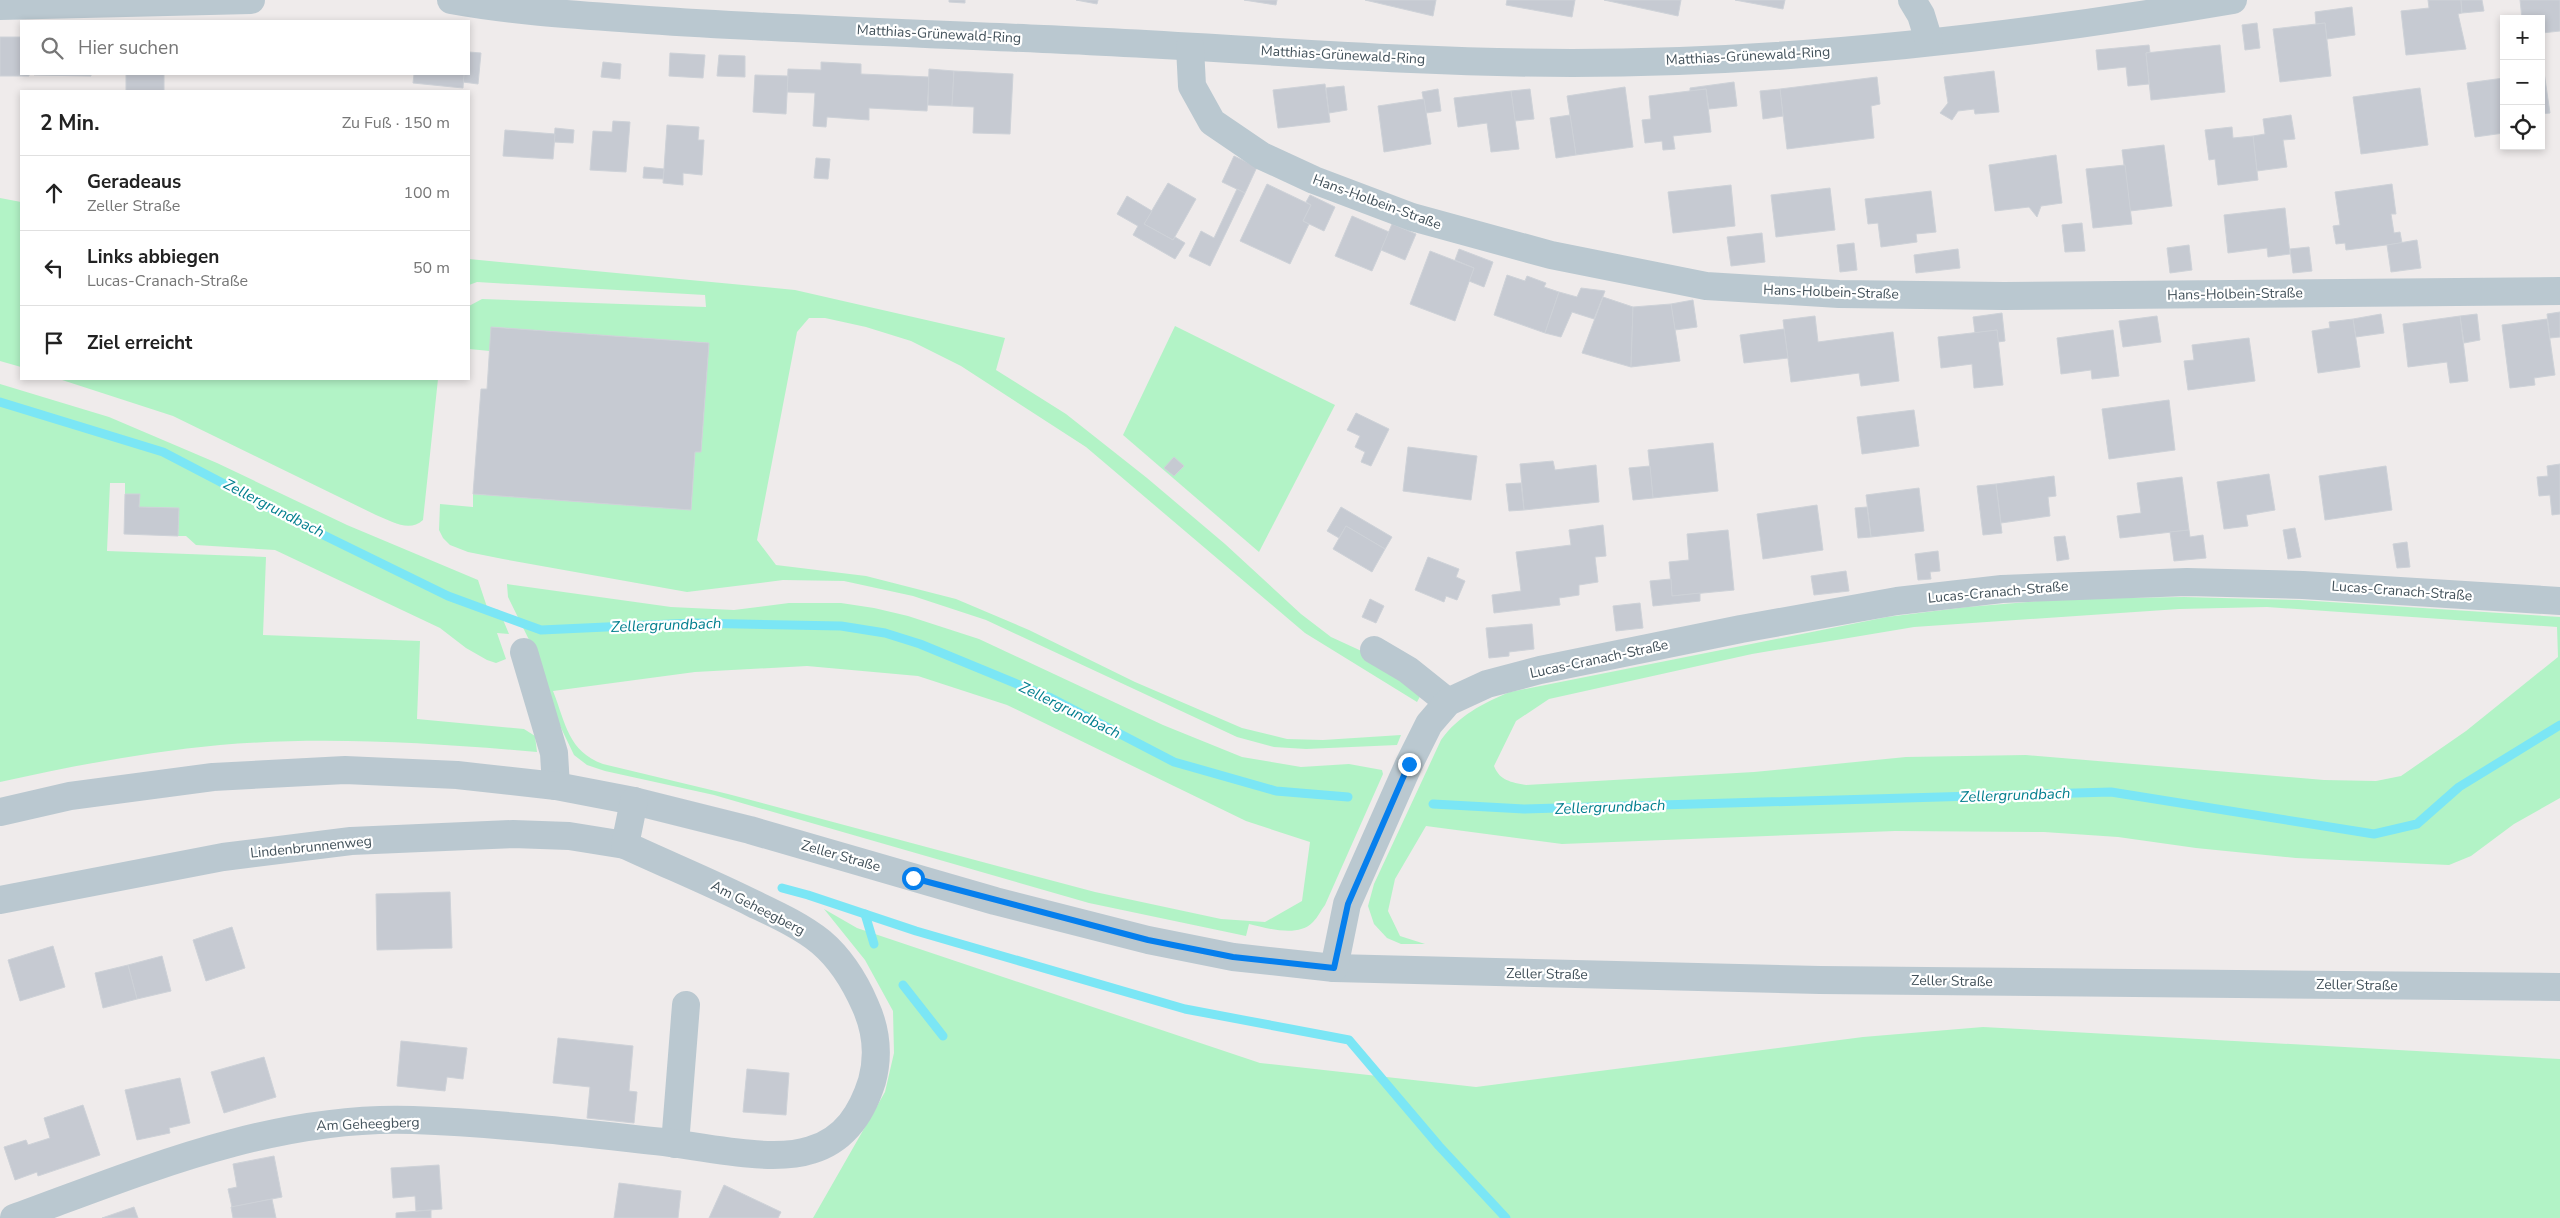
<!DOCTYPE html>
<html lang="de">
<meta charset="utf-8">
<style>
body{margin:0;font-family:"Nunito Sans",sans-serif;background:#f6f6f6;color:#222}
.controls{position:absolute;right:15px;top:15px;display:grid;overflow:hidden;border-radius:0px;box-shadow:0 2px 8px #0003}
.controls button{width:45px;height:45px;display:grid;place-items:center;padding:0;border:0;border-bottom:1px solid #e0e0e0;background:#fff;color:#222;font:25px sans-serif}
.stop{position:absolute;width:15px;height:15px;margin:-11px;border:4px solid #067fed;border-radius:50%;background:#fff}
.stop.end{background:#067fed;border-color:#fff;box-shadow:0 1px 5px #0008}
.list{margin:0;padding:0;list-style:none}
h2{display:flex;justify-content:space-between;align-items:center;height:65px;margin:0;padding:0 20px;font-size:21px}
h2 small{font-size:16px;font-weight:400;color:#767676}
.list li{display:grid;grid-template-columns:32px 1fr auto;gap:15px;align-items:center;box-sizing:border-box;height:75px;padding:0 20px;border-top:1px solid #e0e0e0}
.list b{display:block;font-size:19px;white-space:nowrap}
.list p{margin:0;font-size:16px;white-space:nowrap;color:#767676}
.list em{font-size:16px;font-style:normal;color:#767676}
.icon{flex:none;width:28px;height:28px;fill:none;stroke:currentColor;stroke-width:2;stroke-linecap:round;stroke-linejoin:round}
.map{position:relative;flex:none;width:2560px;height:1218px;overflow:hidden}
.search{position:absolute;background:#fff;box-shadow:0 2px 8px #0003;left:20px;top:20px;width:450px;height:55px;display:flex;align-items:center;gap:12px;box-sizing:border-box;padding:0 18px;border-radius:0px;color:#767676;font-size:19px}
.panel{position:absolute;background:#fff;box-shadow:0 2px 8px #0003;left:20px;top:90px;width:450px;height:290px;border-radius:0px}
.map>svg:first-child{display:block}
.green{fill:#b2f3c6;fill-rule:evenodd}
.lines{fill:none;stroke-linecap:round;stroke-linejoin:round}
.stream{stroke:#7be6f5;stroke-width:9}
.building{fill:#c6cad2;stroke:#ced2d8}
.minor{stroke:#bac8d0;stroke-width:28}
.route{stroke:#067fed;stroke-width:6}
.labels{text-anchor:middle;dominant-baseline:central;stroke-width:4.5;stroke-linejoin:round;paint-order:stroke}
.street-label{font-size:14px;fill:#42515a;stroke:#fff}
.water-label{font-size:15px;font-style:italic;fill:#037f8f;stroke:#fff}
</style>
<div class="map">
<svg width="2560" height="1218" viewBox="0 0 2560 1218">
<rect width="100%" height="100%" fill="#efebeb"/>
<g class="green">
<polygon points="0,198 21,202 21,367 0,361"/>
<polygon points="469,259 795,290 1005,338 996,370 1066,414 1147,478 1225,544 1301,614 1331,637 1368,654 1423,691 1417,702 1305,633 1086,447 961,366 911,341 866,327 825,318 809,318 797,332 757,540 776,565 866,576 956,599 1029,630 1135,682 1242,728 1287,739 1323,740 1401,735 1397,745 1306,749 1274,747 1237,737 986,620 913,596 844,581 783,580 687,592 503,559 468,552 450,545 443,538 439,530 440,504 473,507 473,494 691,510 695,452 701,452 709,343 492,327 490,351 469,349 469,306 482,299 706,307 705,295 477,282 469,285"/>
<polygon points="1175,326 1335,405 1259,552 1123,435"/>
<path d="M 59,379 L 438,379 L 423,520 C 409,533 392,521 376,515 L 173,416 Z"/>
<path d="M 0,384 L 109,417 L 217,463 L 347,525 L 478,580 L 487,607 L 499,610 L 509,634 L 497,633 L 506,659 L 496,663 L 487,660 L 466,648 L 440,628 L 275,550 L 196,545 L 186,536 L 178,536 L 179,508 L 139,507 L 140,494 L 125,494 L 125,483 L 110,483 L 107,551 L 266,557 L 263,635 L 420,641 L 417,719 L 524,729 L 535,736 L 537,752 C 432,743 326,736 220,745 C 146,752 72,766 0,782 Z"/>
<path d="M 507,584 L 671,607 L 734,610 L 789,603 L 841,603 L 874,608 L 908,616 L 979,639 L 1163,725 L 1242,757 L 1301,767 L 1349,764 L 1382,770 L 1383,774 L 1325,905 C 1321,910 1318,917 1313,922 C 1298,938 1267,928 1249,924 L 1246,936 L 1089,903 L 714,795 L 605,771 L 587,765 L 574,755 L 550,705 L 535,652 L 508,597 ZM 807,666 L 918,676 L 1007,705 L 1246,821 L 1310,842 L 1302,901 L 1265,922 L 1221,919 L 1095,892 L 728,794 L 603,764 C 568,751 566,724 553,691 L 695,672 Z"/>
<path d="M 2184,597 L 2299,600 L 2560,617 L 2560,798 L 2514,824 L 2471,856 L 2449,865 L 2296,858 L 2196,848 L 2118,837 L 2044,832 L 1895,831 L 1562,844 L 1426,826 L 1395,879 L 1388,911 L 1400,936 L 1425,944 L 1401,944 L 1387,938 L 1374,924 L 1368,906 L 1374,884 L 1441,740 C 1458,716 1483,703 1510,692 L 1887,617 L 1967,607 L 2063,599 ZM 2267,607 L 2557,627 L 2558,657 L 2466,731 L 2401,776 L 2376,781 L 2324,780 L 2026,755 L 1906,757 L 1754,772 L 1526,785 C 1511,782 1500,781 1494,766 L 1516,721 L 1549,699 L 1752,654 L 1914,627 L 2179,609 Z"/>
<polygon points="824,909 857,928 1260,1063 1476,1087 1863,1037 1983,1027 2560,1059 2560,1218 813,1218 885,1092 894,1053 893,1011 865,960"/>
</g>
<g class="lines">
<g class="stream">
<polyline points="0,402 163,452 305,526 448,596 541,630 693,623 841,626 885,633 920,644 1051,698 1174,762 1276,791 1348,797"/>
<polyline points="1433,804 1524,809 2111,792 2374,834 2417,824 2459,787 2560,725"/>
<polyline points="782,888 808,895 916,931 1185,1009 1349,1040 1439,1146 1506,1218"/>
<polyline points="865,914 874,944"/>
<polyline points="903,985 943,1036"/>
</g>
</g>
<g class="building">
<polygon points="949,0 965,0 965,3 949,2"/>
<polygon points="1076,0 1098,0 1097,4"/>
<polygon points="1244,0 1277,0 1276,5"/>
<polygon points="1365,0 1436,0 1433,16"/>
<polygon points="1507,0 1575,0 1572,17 1506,5"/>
<polygon points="1604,0 1681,0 1678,16"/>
<polygon points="1735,0 1785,0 1783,9"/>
<polygon points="2428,0 2461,0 2462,13 2458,14 2466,49 2406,55 2401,11 2429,8"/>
<polygon points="2461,0 2482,0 2484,11 2462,13"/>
<polygon points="2520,0 2560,0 2560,31 2542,33 2543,43 2541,43 2541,19 2522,19"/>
<polygon points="2352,7 2355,35 2327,39 2325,23 2316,24 2315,12"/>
<polygon points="2257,23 2260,48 2245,50 2242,25"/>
<polygon points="2325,23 2331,76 2280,82 2273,29"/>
<polygon points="0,37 21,37 21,74 29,74 29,76 0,76"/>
<polygon points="2149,45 2150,52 2146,53 2149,84 2128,86 2126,67 2098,70 2096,50"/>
<polygon points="2220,45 2225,92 2151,100 2146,53"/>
<polygon points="469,52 481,53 478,84 463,82 464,74 469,74"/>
<polygon points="670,53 705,55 703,78 669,76"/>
<polygon points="719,55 745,56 745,77 717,76"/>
<polygon points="603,62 621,64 620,79 601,77"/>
<polygon points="821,62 861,64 861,74 929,77 927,111 869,108 869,120 827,117 826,127 813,126 815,93 787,92 788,69 821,70"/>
<polygon points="929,69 954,71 952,106 928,105"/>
<polygon points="954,71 1013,74 1010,134 973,133 974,107 952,106"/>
<polygon points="1994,71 1999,112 1975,114 1974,109 1958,111 1952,120 1940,113 1948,103 1944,77"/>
<polygon points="2544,72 2550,113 2541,114 2541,73"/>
<polygon points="34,74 91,74 91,76 34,75"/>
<rect x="126" y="74" width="38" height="17"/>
<polygon points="414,74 464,74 463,88 413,83"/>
<polygon points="755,75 788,76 786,114 753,112"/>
<polygon points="1877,77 1880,104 1871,106 1874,138 1787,149 1780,89"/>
<polygon points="2504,78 2504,133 2475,137 2467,83"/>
<polygon points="1734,82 1737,106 1709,109 1706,89 1690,91 1690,88"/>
<polygon points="1325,84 1330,122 1278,128 1273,90"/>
<polygon points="1344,86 1347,110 1329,113 1326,88"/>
<polygon points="1625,87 1633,147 1576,155 1567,96"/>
<polygon points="2420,88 2428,145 2361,154 2353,97"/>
<polygon points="1438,89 1441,111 1426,113 1422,92"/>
<polygon points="1530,89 1534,119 1515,121 1511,91"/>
<polygon points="1706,89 1711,132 1673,136 1675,149 1663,150 1662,141 1645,143 1642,120 1651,119 1649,96"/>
<polygon points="1780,89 1783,116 1763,119 1760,91"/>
<polygon points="1511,91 1519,149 1491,152 1487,123 1458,127 1454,98"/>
<polygon points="1424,99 1431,144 1384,152 1378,106"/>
<polygon points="1570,115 1576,155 1556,158 1550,118"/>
<polygon points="2291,115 2295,139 2283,140 2287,167 2257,171 2253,136 2265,134 2263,119"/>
<polygon points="613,121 630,122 626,172 590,170 593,131 612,132"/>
<polygon points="667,125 699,127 698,140 704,140 702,175 683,173 683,185 663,183"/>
<polygon points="2232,127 2233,138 2253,136 2258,180 2218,185 2215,159 2209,160 2205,130"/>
<polygon points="555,128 574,130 573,143 554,142"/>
<polygon points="505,130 555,134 553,159 503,156"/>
<polygon points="2164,145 2172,206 2130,211 2122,150"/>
<polygon points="2056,155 2062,203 2041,206 2037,217 2029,207 1995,211 1989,165"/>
<polygon points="1234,156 1257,167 1245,193 1222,182"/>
<polygon points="816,158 830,159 828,179 814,178"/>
<polygon points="2125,165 2132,224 2093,228 2086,169"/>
<polygon points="644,167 664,169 663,179 643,178"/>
<polygon points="1168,183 1196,199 1173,240 1144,224"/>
<polygon points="1267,184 1311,205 1303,221 1309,224 1290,264 1240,241"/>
<polygon points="2392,184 2396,214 2391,214 2394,233 2400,232 2402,243 2346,250 2345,243 2336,244 2333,226 2340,225 2335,192"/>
<polygon points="1731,185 1735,226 1673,233 1668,192"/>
<polygon points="1830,188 1835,230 1776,237 1771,195"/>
<polygon points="1237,189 1245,193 1210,266 1189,256 1201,231 1214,238"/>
<polygon points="1931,191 1936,232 1916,234 1917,242 1881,247 1878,223 1868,224 1865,199"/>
<polygon points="1310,195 1335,207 1324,231 1303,221 1311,205 1306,202"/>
<polygon points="1127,196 1152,211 1144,224 1173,240 1175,237 1185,243 1175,259 1133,235 1138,226 1117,214"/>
<polygon points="2285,208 2290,254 2268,257 2267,248 2228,253 2224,215"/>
<polygon points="1352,216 1389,232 1372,271 1335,256"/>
<polygon points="2082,223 2085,251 2065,252 2062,225"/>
<polygon points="1392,224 1416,234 1405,260 1381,250"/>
<polygon points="1762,233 1765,262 1731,266 1727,237"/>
<polygon points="2417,240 2421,268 2391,272 2387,245"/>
<polygon points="1854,243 1857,270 1840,272 1837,245"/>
<polygon points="2189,245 2192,270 2170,273 2167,248"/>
<polygon points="2309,247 2312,271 2293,273 2290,249"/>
<polygon points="1459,249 1493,262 1484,287 1469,281 1474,268 1455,260"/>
<polygon points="1958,249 1960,268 1916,273 1914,255"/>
<polygon points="1430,251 1474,268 1455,321 1410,304"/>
<polygon points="1507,275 1525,281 1527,276 1546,283 1544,287 1559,292 1545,333 1494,315"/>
<polygon points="1581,288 1605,291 1594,319 1572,312 1561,337 1545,333 1559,292 1577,297"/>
<polygon points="1603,297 1633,307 1631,367 1582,353"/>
<polygon points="1693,300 1697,327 1675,330 1671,304"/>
<polygon points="1671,304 1680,361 1631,367 1633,307"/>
<polygon points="2560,312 2560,337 2550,338 2547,314"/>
<polygon points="2002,313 2005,341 1998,342 1997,330 1975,333 1973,317"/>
<polygon points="2381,314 2384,333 2356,337 2353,319"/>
<polygon points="2477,314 2480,340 2464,343 2460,316"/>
<polygon points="1815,316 1818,342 1893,332 1899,381 1861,386 1859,373 1791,382 1783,320"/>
<polygon points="2157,316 2161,342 2123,347 2119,321"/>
<polygon points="2460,316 2468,381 2450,383 2447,362 2408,367 2403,324"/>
<polygon points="2353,319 2360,367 2318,373 2312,331 2330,328 2329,322"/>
<polygon points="2547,319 2555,375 2534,378 2535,385 2510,388 2502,325"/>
<polygon points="491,327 709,343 701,452 695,452 691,510 473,494 481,389 487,389"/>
<polygon points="1784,329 1788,358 1744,363 1740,335"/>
<polygon points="1997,330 2003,385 1974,388 1972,364 1941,368 1938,337"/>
<polygon points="2113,330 2119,376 2092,379 2091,370 2061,374 2057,338"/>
<polygon points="2249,338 2255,381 2188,390 2184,361 2194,360 2192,345"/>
<polygon points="2169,400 2175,450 2109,459 2102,409"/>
<polygon points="1914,410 1919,446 1862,454 1857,417"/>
<polygon points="1356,413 1389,429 1371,466 1361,462 1365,452 1355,447 1360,436 1347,430"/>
<polygon points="1713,443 1718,491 1653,498 1648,450"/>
<polygon points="1408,447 1477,456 1471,500 1403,491"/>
<polygon points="1174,457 1184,466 1174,476 1164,468"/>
<polygon points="1553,461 1555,470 1596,465 1599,502 1524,510 1520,464"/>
<polygon points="2560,464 2560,514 2552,515 2550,495 2539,496 2537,477 2548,476 2547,466"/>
<polygon points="1650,466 1653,498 1633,500 1629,468"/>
<polygon points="2386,466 2392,510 2325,520 2319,476"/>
<polygon points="2269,474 2275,510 2246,515 2248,526 2224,529 2217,482"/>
<polygon points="2054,476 2056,496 2048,497 2050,516 2001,523 1996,484"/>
<polygon points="2182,477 2189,530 2120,538 2117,516 2141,513 2137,483"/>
<polygon points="1521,483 1524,510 1509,511 1506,484"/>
<polygon points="1996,484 2002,533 1983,535 1977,486"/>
<polygon points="1919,488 1924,531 1871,537 1866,495"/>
<polygon points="125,494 140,494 139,507 179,508 178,536 124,534"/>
<polygon points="1817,505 1823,550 1763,559 1757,514"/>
<polygon points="1341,507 1392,537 1385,549 1346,526 1339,538 1327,531"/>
<polygon points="1867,507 1871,537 1858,538 1855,508"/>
<polygon points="1603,525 1606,556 1595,557 1598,582 1579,585 1579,595 1559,598 1560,605 1494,613 1492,595 1521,591 1516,552 1571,545 1569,530"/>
<polygon points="1346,526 1385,549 1372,572 1333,549"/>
<polygon points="2295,528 2301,557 2288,559 2283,530"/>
<polygon points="1728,530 1734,590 1672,596 1669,562 1689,560 1687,534"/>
<polygon points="2189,530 2190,537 2203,535 2206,558 2174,561 2170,532"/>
<polygon points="2065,536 2069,559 2057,561 2054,537"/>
<polygon points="2407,542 2410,567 2397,568 2393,544"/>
<polygon points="1938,551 1940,571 1930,572 1931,579 1918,580 1915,554"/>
<polygon points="1428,557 1459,569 1456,577 1465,581 1457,600 1446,596 1444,602 1415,590"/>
<polygon points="1846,571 1849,591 1814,595 1811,576"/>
<polygon points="1671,579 1672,596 1700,593 1700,601 1653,606 1650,581"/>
<polygon points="1370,599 1384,606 1376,623 1362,617"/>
<polygon points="1640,603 1643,628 1616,631 1613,606"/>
<polygon points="1532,624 1534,649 1509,652 1509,656 1489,658 1486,628"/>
<polygon points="450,892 452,948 377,950 376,894"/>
<polygon points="232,927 245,968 206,981 193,940"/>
<polygon points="53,946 65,987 20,1001 8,960"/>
<polygon points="162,956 171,991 137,999 128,965"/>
<polygon points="128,965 137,999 103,1008 95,973"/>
<polygon points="558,1038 633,1046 629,1091 637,1092 634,1123 587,1118 590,1087 553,1083"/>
<polygon points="401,1041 467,1048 463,1079 447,1077 445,1091 397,1086"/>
<polygon points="264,1057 276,1097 224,1113 211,1072"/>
<polygon points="747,1069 789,1073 786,1115 743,1112"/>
<polygon points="180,1078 190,1123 169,1128 170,1133 137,1140 125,1090"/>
<polygon points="83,1105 100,1155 38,1176 37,1172 15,1180 4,1147 26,1140 28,1145 50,1138 44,1118"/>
<polygon points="274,1156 282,1197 232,1207 228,1189 237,1187 233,1164"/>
<polygon points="439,1165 442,1209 416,1211 415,1196 393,1198 391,1168"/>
<polygon points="619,1183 681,1191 678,1218 614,1218"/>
<polygon points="724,1185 781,1212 778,1218 709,1218"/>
<polygon points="272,1199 276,1218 233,1218 231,1207"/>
<polygon points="134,1207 138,1218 102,1218"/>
<polygon points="431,1210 431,1218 396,1218 396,1213"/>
</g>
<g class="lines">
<g class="minor">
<path d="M 451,0 C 517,12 582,15 648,20 C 779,29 911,33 1043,39 C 1219,46 1395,63 1572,63 C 1792,63 2017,37 2233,0"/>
<polyline points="1912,0 1921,15 1929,41"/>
<polyline points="0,6 251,0"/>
<polyline points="1190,47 1192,86 1212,122 1262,156 1314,180 1412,217 1551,255 1706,286 1839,294 2004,296 2560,291"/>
<polyline points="1374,650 1408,670 1448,702"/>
<polyline points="524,652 554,753 556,786"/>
<polyline points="0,812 70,796 213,777 345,770 457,775 556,786 634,801 750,830 995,901 1148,940 1233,957 1334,968 1820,980 2560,987"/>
<polyline points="0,900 223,857 351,841 513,834 569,836 625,845"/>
<polyline points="1334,968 1347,904 1409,764 1429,724 1448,702 1487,684 1540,670 1741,629 1897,601 2002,589 2187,582 2303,585 2560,601"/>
<polyline points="675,1144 686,1005"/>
<path d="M 14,1218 C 143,1171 273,1115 413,1120 C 497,1123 580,1133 664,1142 C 705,1147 773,1163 811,1150 C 845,1140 862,1113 872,1081 C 879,1055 876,1029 865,1005 C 855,982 841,959 821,942 C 801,926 777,915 754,904 C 712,883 668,865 625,845 L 634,801"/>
</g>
</g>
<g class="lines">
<polyline class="route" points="913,878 1148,940 1233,957 1334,968 1348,904 1409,764"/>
</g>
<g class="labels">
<g class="street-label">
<text transform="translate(939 34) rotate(3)">Matthias-Grünewald-Ring</text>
<text transform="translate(1343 55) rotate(3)">Matthias-Grünewald-Ring</text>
<text transform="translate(1748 56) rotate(-3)">Matthias-Grünewald-Ring</text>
<text transform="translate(1377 202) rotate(20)">Hans-Holbein-Straße</text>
<text transform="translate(1831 292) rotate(2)">Hans-Holbein-Straße</text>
<text transform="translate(2235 294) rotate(-1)">Hans-Holbein-Straße</text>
<text transform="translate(2402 591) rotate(4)">Lucas-Cranach-Straße</text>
<text transform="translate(1998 592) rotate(-5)">Lucas-Cranach-Straße</text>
<text transform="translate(1599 659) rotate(-12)">Lucas-Cranach-Straße</text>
<text transform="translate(311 847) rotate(-6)">Lindenbrunnenweg</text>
<text transform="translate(841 856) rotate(16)">Zeller Straße</text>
<text transform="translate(758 908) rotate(27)">Am Geheegberg</text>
<text transform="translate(1547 974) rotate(1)">Zeller Straße</text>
<text transform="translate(1952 981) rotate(1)">Zeller Straße</text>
<text transform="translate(2357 985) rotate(1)">Zeller Straße</text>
<text transform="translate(368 1124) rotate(-2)">Am Geheegberg</text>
</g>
<g class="water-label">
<text transform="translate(274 508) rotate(27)">Zellergrundbach</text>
<text transform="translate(666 625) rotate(-2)">Zellergrundbach</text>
<text transform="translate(1070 710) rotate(26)">Zellergrundbach</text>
<text transform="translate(2015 795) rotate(-2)">Zellergrundbach</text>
<text transform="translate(1610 807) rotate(-2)">Zellergrundbach</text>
</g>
</g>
</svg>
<div class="controls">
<button>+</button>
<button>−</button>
<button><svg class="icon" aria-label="locate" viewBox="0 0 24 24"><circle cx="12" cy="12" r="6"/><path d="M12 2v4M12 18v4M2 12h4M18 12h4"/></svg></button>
</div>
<div class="stop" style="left:913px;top:878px"></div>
<div class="stop end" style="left:1409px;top:764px"></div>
<div class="search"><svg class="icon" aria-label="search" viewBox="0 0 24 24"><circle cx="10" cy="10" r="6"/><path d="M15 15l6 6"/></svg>Hier suchen</div>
<section class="panel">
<h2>2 Min.<small>Zu Fuß · 150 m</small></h2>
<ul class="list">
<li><svg class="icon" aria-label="ahead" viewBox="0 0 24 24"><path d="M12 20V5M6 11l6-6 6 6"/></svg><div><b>Geradeaus</b><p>Zeller Straße</p></div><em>100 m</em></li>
<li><svg class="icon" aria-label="left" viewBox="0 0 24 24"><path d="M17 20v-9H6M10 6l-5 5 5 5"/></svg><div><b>Links abbiegen</b><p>Lucas-Cranach-Straße</p></div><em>50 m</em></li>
<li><svg class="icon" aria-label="arrive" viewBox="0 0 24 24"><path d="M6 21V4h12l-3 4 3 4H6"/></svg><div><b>Ziel erreicht</b></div></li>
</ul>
</section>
</div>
